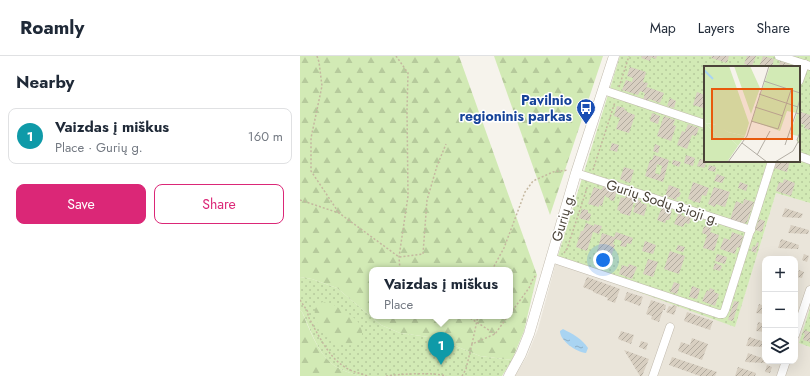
<!DOCTYPE html>
<meta charset="utf-8">
<style>
body{margin:0;font-family:Jost,sans-serif;background:#f6f6f7;color:#1f2937}
.controls{position:absolute;right:12px;bottom:12px;display:grid;overflow:hidden;border-radius:8px;box-shadow:0 4px 16px #0002}
.controls button{width:36px;height:36px;display:grid;place-items:center;padding:0;border:0;border-bottom:1px solid #e0e1e3;background:#fff;color:#1f2937;font:20px sans-serif}
.you{position:absolute;left:303px;top:204px;width:14px;height:14px;margin:-10px;border:3px solid #fff;border-radius:50%;background:#1a73e8;box-shadow:0 0 0 6px #1a73e833}
.badge{display:grid;place-items:center;width:26px;height:26px;border-radius:50%;background:#db2777;color:#fff;font-size:13px;font-weight:700}
.pin{position:absolute;translate:-50% -33px;filter:drop-shadow(0 1px 2px #0008)}
.pin::after{content:'';position:absolute;top:21px;width:14px;height:12px;background:inherit;clip-path:polygon(0 0,100% 0,50% 100%)}
.popup{position:absolute;left:69px;top:211px;width:144px;height:52px;box-sizing:border-box;display:grid;place-content:center;border-radius:8px;background:#fff;filter:drop-shadow(0 1px 3px #0005);font-size:13px;white-space:nowrap;color:#747a83}
.popup b{font-size:15px;color:#1f2937}
.popup::after{content:'';position:absolute;left:50%;top:100%;margin-left:-8px;border:8px solid transparent;border-top-color:#fff}
.list{margin:0;padding:0;list-style:none}
h2{display:flex;justify-content:space-between;align-items:center;height:52px;margin:0;padding:0 16px;font-size:17px}
h2 small{font-size:13px;font-weight:400;color:#747a83}
.list li{display:grid;grid-template-columns:26px 1fr auto;gap:12px;align-items:center;box-sizing:border-box;height:56px;margin:0 8px 8px;padding:0 8px;border:1px solid #e0e1e3;border-radius:8px}
.list b{display:block;font-size:15px;white-space:nowrap}
.list p{margin:0;font-size:13px;white-space:nowrap;color:#747a83}
.list em{font-size:13px;font-style:normal;color:#747a83}
.actions{display:flex;gap:8px;padding:12px 16px}
.actions a{flex:1;padding:9px 0;border:1px solid #db2777;border-radius:8px;text-align:center;font-size:14px;color:#db2777}
.actions .main{background:#db2777;color:#fff}
.icon{flex:none;width:22px;height:22px;fill:none;stroke:currentColor;stroke-width:2;stroke-linecap:round;stroke-linejoin:round}
.map{position:relative;flex:none;width:510px;height:320px;overflow:hidden}
header{display:flex;align-items:center;gap:24px;box-sizing:border-box;height:56px;padding:0 20px;background:#fff;border-bottom:1px solid #e0e1e3}
header strong{font-size:19px}
nav{display:flex;gap:22px;margin-inline-start:auto;font-size:14px}
main{display:flex}
aside{flex:1;background:#fff}
.map>svg:first-child{display:block}
.residential{fill:#eae5da;fill-rule:evenodd}
.grass{fill:url(#grass-dots);fill-rule:evenodd}
.forest{fill:url(#forest-firs);fill-rule:evenodd}
.water{fill:url(#water-ripples)}
.building{fill:url(#building-hatch);fill-rule:evenodd}
.lines{fill:none;stroke-linecap:round;stroke-linejoin:round}
.minor-casing{stroke:#c2bbae;stroke-width:9}
.tertiary-casing{stroke:#c2bbae;stroke-width:11}
.path{stroke:#c4b79f;stroke-width:1.5;stroke-dasharray:2 2;stroke-linecap:butt}
.minor{stroke:#fff;stroke-width:8}
.tertiary{stroke:#fff;stroke-width:10}
.labels{text-anchor:middle;dominant-baseline:central;stroke-width:3;stroke-linejoin:round;paint-order:stroke}
.transit-label{font-size:14px;font-weight:bold;fill:#164399;stroke:#fff;text-anchor:end}
.street-label{font-size:14px;fill:#4b4439;stroke:#fff}
.inset-river{fill:none;stroke:#a9d4f2;stroke-width:2}
.inset-road{fill:none;stroke:#b2ada4;stroke-width:1}
.view{fill:#e8590c;fill-opacity:0.15;stroke:#e8590c;stroke-width:2}
.inset-edge{fill:none;stroke:#4b4439;stroke-width:2}
</style>
<header>
<strong>Roamly</strong>
<nav><a>Map</a><a>Layers</a><a>Share</a></nav>
</header>
<main>
<aside>
<h2>Nearby<small></small></h2>
<ul class="list">
<li><span class="badge" style="background:#0f9aa8">1</span><div><b>Vaizdas į miškus</b><p>Place · Gurių g.</p></div><em>160 m</em></li>
</ul>
<div class="actions"><a class="main">Save</a><a>Share</a></div>
</aside>
<div class="map">
<svg width="510" height="320" viewBox="0 0 510 320">
<defs>
<pattern id="grass-dots" width="8" height="8" patternUnits="userSpaceOnUse"><rect width="8" height="8" fill="#d2eab5"/><path d="M2 2h.1M6 6h.1" fill="none" stroke="#b6ca9c" stroke-width="1.8" stroke-linecap="round"/></pattern>
<pattern id="forest-firs" width="22" height="20" patternUnits="userSpaceOnUse"><rect width="22" height="20" fill="#d2eab5"/><path d="M5 1l3.5 6h-7zM16 11l3.5 6h-7z" fill="#b6ca9c"/></pattern>
<pattern id="water-ripples" width="26" height="14" patternUnits="userSpaceOnUse"><rect width="26" height="14" fill="#a9d4f2"/><path d="M2 4q2-2 4 0t4 0M15 11q2-2 4 0t4 0" fill="none" stroke="#8caec5"/></pattern>
<pattern id="building-hatch" width="6" height="6" patternUnits="userSpaceOnUse"><rect width="6" height="6" fill="#d8cfc1"/><path d="M-1 1l2-2M0 6l6-6M5 7l2-2" fill="none" stroke="#b1aa9e"/></pattern>
</defs>
<rect width="100%" height="100%" fill="#f6f3ec"/>
<path class="residential" d="M 476,137 L 510,147 L 510,252 L 499,287 L 510,291 L 510,320 L 215,320 L 227,300 L 238,273 L 256,206 L 435,270 ZM 465,203 L 495,203 L 495,305 L 465,305 Z"/>
<g class="grass">
<path d="M 320,0 L 510,0 L 510,147 L 476,137 L 435,271 L 256,206 ZM 405,11 L 499,11 L 499,105 L 405,105 Z"/>
<path d="M 0,221 L 12,223 L 37,232 L 81,269 L 100,277 L 136,282 L 180,300 L 212,304 L 202,320 L 59,320 C 50,317 38,313 31,307 C 17,295 10,272 2,256 L 0,254 Z"/>
<polygon points="510,252 510,291 499,287"/>
</g>
<g class="forest">
<path d="M 0,0 L 159,0 L 237,219 L 224,275 L 212,304 L 180,300 L 136,282 L 100,277 L 81,269 L 37,232 L 12,223 L 0,221 ZM 72,214 L 210,214 L 210,260 L 72,260 Z"/>
<polygon points="194,0 303,0 250,159"/>
<path d="M 23,246 C 25,247 28,247 29,247 C 35,249 55,261 58,266 C 66,276 62,291 48,289 C 40,289 31,285 25,279 C 18,271 7,250 23,246 Z"/>
<path d="M 0,254 L 2,256 C 9,272 17,295 31,307 C 38,313 50,317 59,320 L 0,320 Z"/>
</g>
<path class="water" d="M 263,273 C 273,278 282,283 288,292 L 286,297 C 276,296 260,285 260,275 Z"/>
<g class="building">
<polygon points="342,0 357,0 356,3 351,1 350,5 341,2"/>
<polygon points="412,0 429,0 427,7 411,2"/>
<polygon points="447,0 456,0 452,10 451,10 450,11 445,11 446,8 444,8"/>
<polygon points="463,0 474,3 472,11 459,11"/>
<polygon points="480,5 489,8 488,11 479,11"/>
<polygon points="330,11 346,16 343,26 348,27 345,35 347,31 364,37 360,47 349,43 348,46 343,44 345,37 340,35 338,39 322,34 326,24 332,26 333,22 327,20"/>
<polygon points="397,36 405,39 405,46 403,52 393,49"/>
<polygon points="370,42 376,45 374,52 367,50"/>
<polygon points="317,50 325,52 324,54 327,55 327,56 335,59 329,77 316,73 320,62 314,60"/>
<polygon points="501,56 510,59 510,74 504,72 505,69 499,67 499,61"/>
<polygon points="352,57 360,60 358,68 350,65"/>
<polygon points="364,60 375,64 373,69 376,70 371,85 357,80"/>
<polygon points="388,68 399,72 396,80 392,79 387,93 377,89 382,75 385,76"/>
<polygon points="312,87 319,89 317,96 310,94"/>
<polygon points="355,88 360,90 358,97 353,95"/>
<path d="M 354,99 L 369,104 L 363,126 L 345,120 L 350,104 L 352,104 ZM 357,108 L 362,110 L 360,119 L 355,117 Z"/>
<polygon points="386,99 395,102 393,110 384,107"/>
<polygon points="400,103 407,105 404,112 397,110"/>
<polygon points="373,104 381,106 379,111 372,108"/>
<polygon points="477,105 490,105 487,116 474,112"/>
<polygon points="409,109 416,111 415,116 408,114"/>
<polygon points="324,111 334,114 330,127 320,123"/>
<polygon points="417,118 425,121 422,127 414,125"/>
<polygon points="484,123 495,127 491,140 476,135 479,126 483,127"/>
<polygon points="393,126 409,132 406,140 402,139 400,147 392,145 392,144 388,143"/>
<polygon points="440,126 448,129 446,135 438,132"/>
<polygon points="369,129 380,133 379,136 381,137 379,141 377,141 376,144 365,140"/>
<polygon points="303,130 317,135 314,145 309,144 310,142 306,141 306,140 305,139 302,150 299,149 299,151 288,148 294,131 302,134"/>
<polygon points="414,131 430,136 425,151 416,148 415,151 408,148"/>
<polygon points="326,139 335,142 330,160 320,157 320,155 317,154 321,141 325,142"/>
<polygon points="337,143 341,145 341,147 347,149 344,160 333,156"/>
<polygon points="444,143 454,146 447,166 442,168 430,164 436,145 443,148"/>
<polygon points="362,151 372,155 369,164 366,164 365,167 357,164"/>
<polygon points="485,152 503,158 501,162 482,161"/>
<polygon points="282,153 288,154 288,157 291,158 289,165 279,162"/>
<polygon points="379,156 382,157 381,159 386,161 387,158 392,159 389,168 385,167 383,171 374,168"/>
<polygon points="459,163 465,165 462,176 455,174"/>
<polygon points="286,167 294,170 294,168 302,170 299,178 293,176 287,195 276,191 281,175 283,175"/>
<polygon points="491,169 509,174 508,178 488,177"/>
<polygon points="404,170 412,172 410,176 419,179 414,195 403,192 407,179 402,177"/>
<polygon points="316,176 333,182 331,188 327,187 326,191 320,190 322,185 315,183 313,188 315,189 311,201 310,200 308,205 300,203 302,197 297,196 302,177 314,181"/>
<polygon points="432,176 443,180 440,192 437,191 435,198 420,193 424,182 430,184"/>
<polygon points="481,183 499,189 498,193 478,192"/>
<polygon points="345,185 356,189 353,198 342,195"/>
<polygon points="457,186 459,187 456,197 451,195 453,190 455,191"/>
<polygon points="378,189 385,191 383,196 376,194"/>
<polygon points="370,195 385,200 379,218 364,213"/>
<polygon points="417,198 427,201 425,208 415,205"/>
<polygon points="504,198 509,200 507,206 502,204"/>
<polygon points="348,203 358,206 353,221 343,218"/>
<polygon points="415,207 422,210 420,215 413,213"/>
<polygon points="329,208 337,211 332,223 319,218 322,209 328,211"/>
<polygon points="499,214 504,216 502,222 497,221"/>
<polygon points="287,221 320,233 315,247 307,244 308,242 293,236 293,235 283,231"/>
<polygon points="374,226 380,228 377,238 370,236"/>
<polygon points="392,230 400,233 397,243 389,241"/>
<polygon points="410,232 415,234 414,236 419,238 415,250 402,245 407,234 409,235"/>
<polygon points="327,236 343,241 340,250 324,244"/>
<polygon points="351,244 366,249 365,254 363,254 359,266 351,263 352,260 346,258"/>
<polygon points="434,245 439,246 433,265 428,264"/>
<polygon points="459,248 465,250 465,258 456,257"/>
<polygon points="373,249 377,250 374,259 366,256 369,250 372,251"/>
<polygon points="387,256 413,265 410,274 384,265"/>
<polygon points="458,266 465,268 465,276 456,275"/>
<polygon points="504,274 510,276 510,286 503,284 505,278 503,277"/>
<polygon points="321,275 334,279 331,288 318,283"/>
<polygon points="449,281 465,286 465,291 446,290"/>
<polygon points="392,282 408,288 402,304 378,295 381,286 390,289"/>
<polygon points="341,285 348,287 346,294 339,291"/>
<polygon points="324,294 349,303 342,320 340,320"/>
<polygon points="448,297 465,303 465,307 445,306"/>
<polygon points="372,301 417,316 415,320 400,320 369,309"/>
<polygon points="467,309 472,311 470,317 465,316"/>
<polygon points="438,311 456,317 455,320 435,320"/>
</g>
<g class="lines">
<defs>
<g id="minor">
<polyline points="479,0 510,10"/>
<polyline points="499,25 505,8"/>
<polyline points="303,34 405,68"/>
<polyline points="499,100 510,104"/>
<polyline points="276,117 451,174"/>
<polyline points="251,202 419,258 423,258 425,254 472,105"/>
<polyline points="495,279 510,234"/>
<polyline points="353,320 370,271"/>
<polyline points="481,320 486,305"/>
</g>
<polyline id="tertiary" points="209,320 221,298 229,278 276,117 314,0"/>
</defs>
<use href="#minor" class="minor-casing"/>
<use href="#tertiary" class="tertiary-casing"/>
<g class="path">
<polyline points="17,0 19,6 22,30 11,82 11,115 39,157"/>
<polyline points="96,0 108,17 107,54 108,140 99,201 100,214"/>
<polyline points="319,31 329,0"/>
<polyline points="293,114 315,46"/>
<polyline points="0,144 39,157 99,201 123,198 127,144 137,110 146,88"/>
<polyline points="264,197 267,193 288,129"/>
<polyline points="192,214 204,192 225,136 233,125 253,116 268,114"/>
<path d="M 0,244 L 8,256 L 8,260 C 16,275 28,300 42,309 C 49,315 59,317 68,320"/>
<polyline points="210,258 229,232 233,223 236,219"/>
<polyline points="167,260 195,278"/>
<polyline points="172,288 178,260"/>
<path d="M 86,320 C 99,318 134,316 146,320"/>
<polyline points="162,320 166,313 172,288 195,278 208,260"/>
</g>
<use href="#minor" class="minor"/>
<use href="#tertiary" class="tertiary"/>
</g>
<defs>
<symbol id="bus-pin" viewBox="-11 -11 22 30"><path d="M0 17L-7.5 6A9.5 9.5 0 1 1 7.5 6Z" fill="#1a4fb4" stroke="#fff"/><path d="M-5-6H5V4H4V6H2V4H-2V6H-4V4H-5ZM-3.5-4V0h7V-4ZM-3.5 1.2v1.5H-2V1.2ZM2 1.2v1.5H3.5V1.2Z" fill="#fff"/></symbol>
</defs>
<g fill-rule="evenodd">
<use href="#bus-pin" x="275" y="41" width="22" height="30"/>
</g>
<g class="labels">
<g class="transit-label">
<text x="272" y="44">Pavilnio<tspan x="272" dy="16">regioninis parkas</tspan></text>
</g>
<g class="street-label">
<text transform="translate(363 146) rotate(18)">Gurių Sodų 3-ioji g.</text>
<text transform="translate(263 161) rotate(-74)">Gurių g.</text>
</g>
</g>
<g transform="translate(404 10)">
<rect width="96" height="96" fill="#f6f3ec"/>
<path d="M 66,0 L 96,0 L 96,79 L 93,75 L 94,70 L 86,68 L 93,47 L 83,45 L 76,65 L 48,55 ZM 2,57 L 14,59 L 24,66 L 41,70 L 34,80 L 27,73 L 13,71 Z" fill="#d2eab5"/>
<path d="M 0,0 L 25,0 L 45,57 L 41,70 L 24,66 L 10,58 L 2,57 L 13,71 L 27,73 L 34,80 L 23,96 L 0,96 ZM 30,0 L 46,0 L 56,22 L 47,48 Z" fill="#d2eab5"/>
<path class="inset-river" d="M 0,4 L 9,13"/>
<path class="inset-road" d="M 60,15 L 96,27M 55,28 L 94,41M 96,33 L 92,47 L 96,48M 51,41 L 79,50M 47,55 L 74,63 L 87,24M 96,66 L 93,74 L 96,78M 38,77 L 63,96M 81,79 L 92,47M 53,89 L 66,65M 24,96 L 43,70 L 65,0M 71,96 L 89,85 L 94,76"/>
<path class="view" d="M 8,23 L 88,23 L 88,73 L 8,73 Z"/>
<rect width="96" height="96" class="inset-edge"/>
</g>
</svg>
<div class="controls">
<button>+</button>
<button>−</button>
<button><svg class="icon" aria-label="layers" viewBox="0 0 24 24"><path d="M12 4l9 5-9 5-9-5zM3 14l9 5 9-5"/></svg></button>
</div>
<div class="you"></div>
<div class="pin badge" style="left:141px;top:309px;background:#0f9aa8">1</div>
<div class="popup"><b>Vaizdas į miškus</b>Place</div>
</div>
</main>
